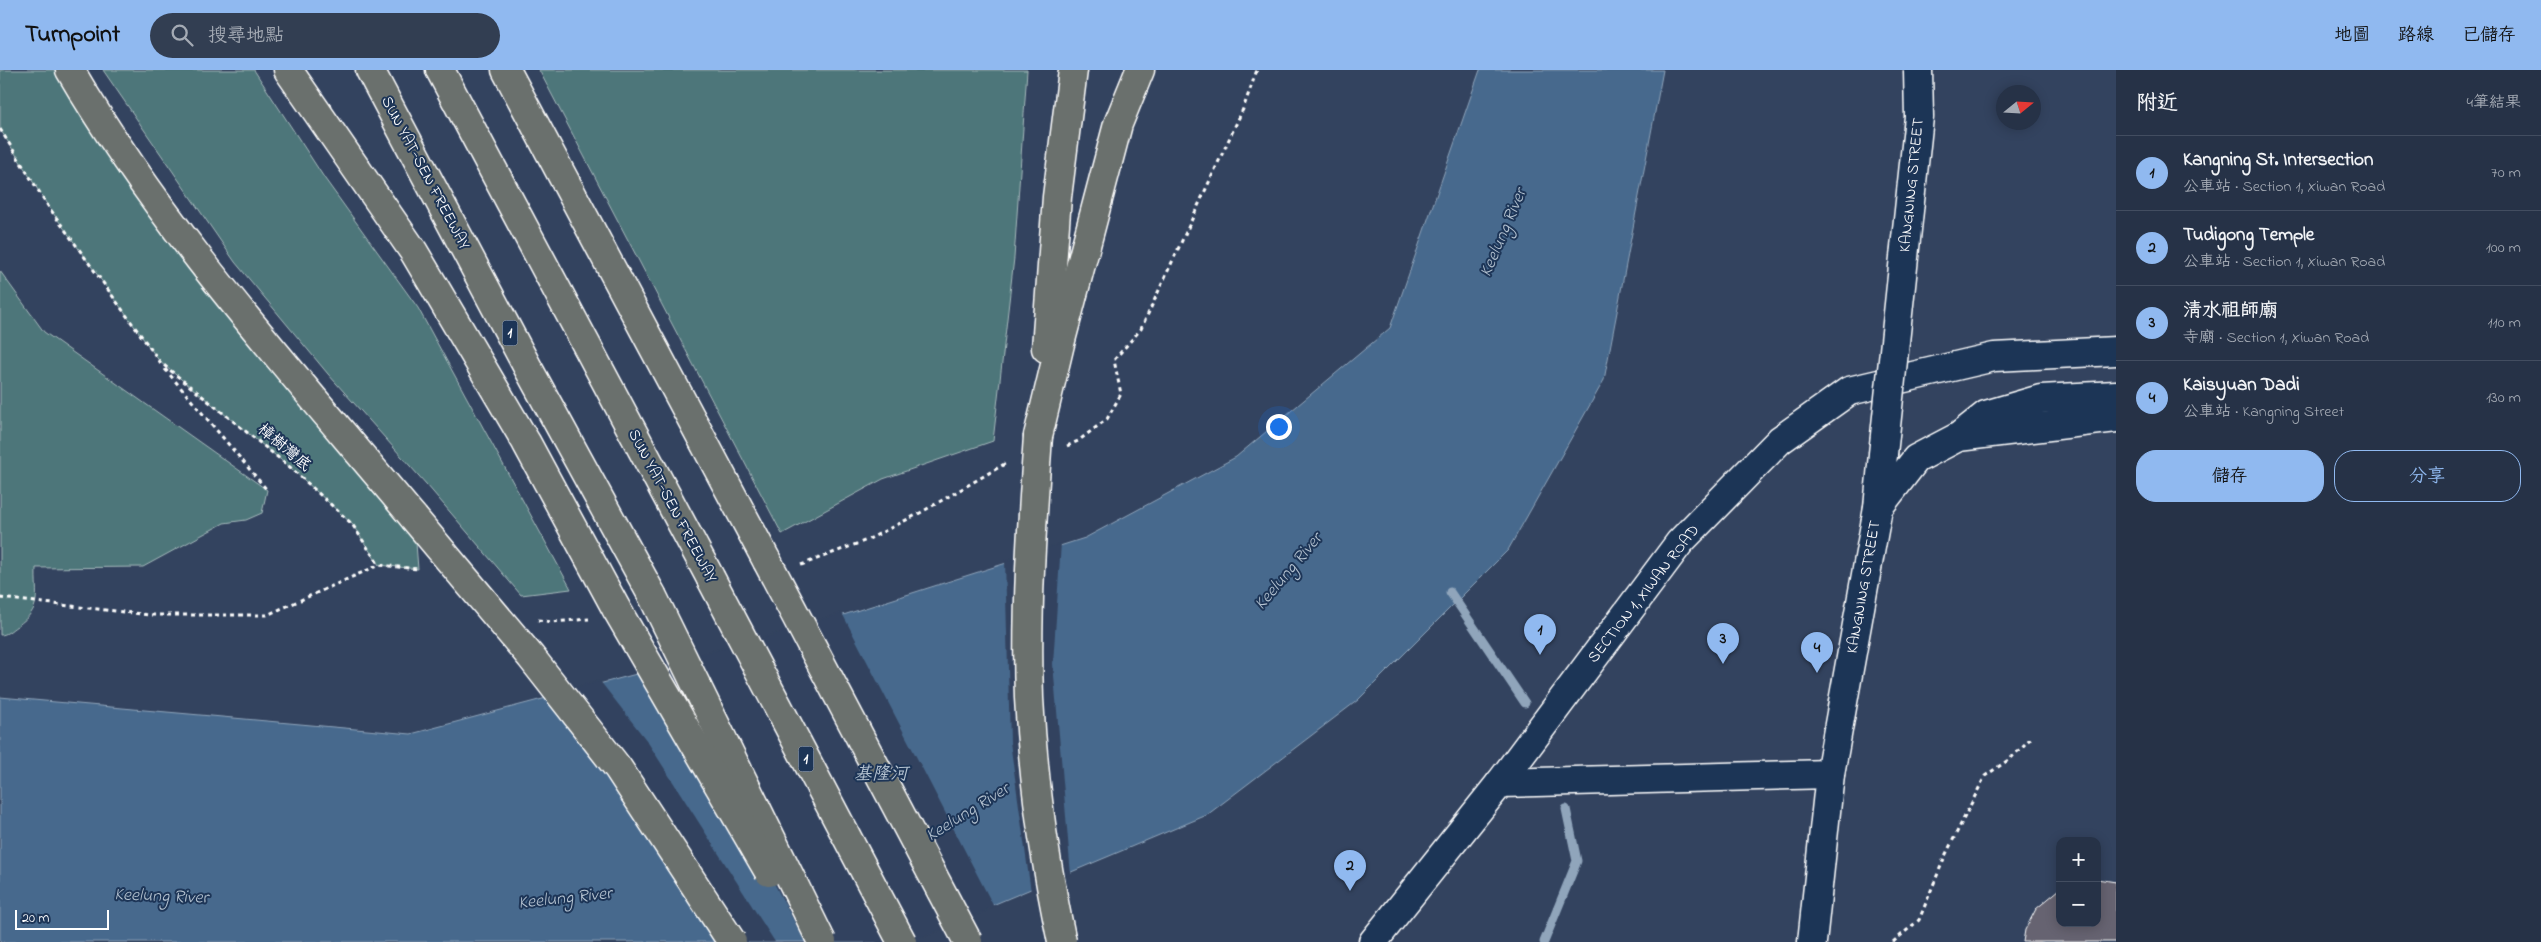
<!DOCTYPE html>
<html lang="zh-TW">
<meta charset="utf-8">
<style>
body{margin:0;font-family:"Indie Flower","LXGW WenKai TC",sans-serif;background:#323e52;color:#f1f3f6}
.controls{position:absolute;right:15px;bottom:15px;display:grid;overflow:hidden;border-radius:10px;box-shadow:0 2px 12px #0003}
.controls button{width:45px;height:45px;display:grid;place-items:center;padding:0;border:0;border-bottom:1px solid #424d60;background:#263247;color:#f1f3f6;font:25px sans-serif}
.compass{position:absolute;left:1996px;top:15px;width:45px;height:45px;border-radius:50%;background:#263247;box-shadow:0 2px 12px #0003;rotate:72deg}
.scale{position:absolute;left:15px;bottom:12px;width:94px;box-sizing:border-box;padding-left:5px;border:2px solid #fff;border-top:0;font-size:14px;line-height:18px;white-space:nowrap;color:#fff;-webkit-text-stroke:4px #1d3557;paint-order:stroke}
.you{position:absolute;left:1278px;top:356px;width:18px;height:18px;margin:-12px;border:4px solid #fff;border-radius:50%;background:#1a73e8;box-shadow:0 0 0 8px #1a73e833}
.badge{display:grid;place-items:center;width:32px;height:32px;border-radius:50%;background:#90b9f0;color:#111;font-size:16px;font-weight:700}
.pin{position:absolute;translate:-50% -41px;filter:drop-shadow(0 1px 2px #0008)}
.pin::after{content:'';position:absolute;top:26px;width:18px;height:15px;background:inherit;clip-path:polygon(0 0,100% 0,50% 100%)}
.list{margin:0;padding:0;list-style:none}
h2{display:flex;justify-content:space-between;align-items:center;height:65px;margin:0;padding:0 20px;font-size:21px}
h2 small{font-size:16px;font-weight:400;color:#a4aab4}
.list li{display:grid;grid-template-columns:32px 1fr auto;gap:15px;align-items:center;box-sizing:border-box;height:75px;padding:0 20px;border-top:1px solid #424d60}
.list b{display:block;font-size:19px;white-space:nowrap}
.list p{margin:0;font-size:16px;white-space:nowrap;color:#a4aab4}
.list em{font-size:16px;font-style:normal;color:#a4aab4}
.actions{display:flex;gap:10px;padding:15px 20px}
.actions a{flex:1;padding:11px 0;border:1px solid #90b9f0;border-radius:20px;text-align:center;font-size:18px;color:#90b9f0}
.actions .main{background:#90b9f0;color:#111}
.icon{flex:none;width:28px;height:28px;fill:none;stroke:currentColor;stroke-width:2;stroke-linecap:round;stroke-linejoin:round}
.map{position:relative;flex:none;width:2116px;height:872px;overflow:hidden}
header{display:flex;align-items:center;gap:30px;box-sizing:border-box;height:70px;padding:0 25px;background:#90b9f0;color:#111}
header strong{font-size:24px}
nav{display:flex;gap:28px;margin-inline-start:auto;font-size:18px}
.search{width:350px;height:45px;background:#323e52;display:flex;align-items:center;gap:12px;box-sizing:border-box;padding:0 18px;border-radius:28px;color:#a4aab4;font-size:19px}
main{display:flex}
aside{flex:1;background:#263247}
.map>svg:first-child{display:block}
.green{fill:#4d767a;stroke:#a6babc}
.water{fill:#46698d;stroke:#90a5bb}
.pier{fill:#33435f}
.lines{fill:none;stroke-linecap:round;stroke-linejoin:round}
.stream{stroke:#90a5bb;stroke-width:9}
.building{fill:#666471;stroke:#fff}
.minor-casing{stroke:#fff;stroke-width:31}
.highway-casing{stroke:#fff;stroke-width:31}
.path{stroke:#fff;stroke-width:3;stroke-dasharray:4 4;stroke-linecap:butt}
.minor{stroke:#1d3557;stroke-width:28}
.highway{stroke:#6b706d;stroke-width:28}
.minor-bridge-casing{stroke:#fff;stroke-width:31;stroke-linecap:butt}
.highway-bridge-casing{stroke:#fff;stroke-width:31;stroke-linecap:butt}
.minor-bridge{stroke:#1d3557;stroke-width:28}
.highway-bridge{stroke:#6b706d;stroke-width:28}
.labels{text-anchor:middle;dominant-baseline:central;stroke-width:4;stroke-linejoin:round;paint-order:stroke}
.shield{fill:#1d3557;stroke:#bbc2cd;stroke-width:1}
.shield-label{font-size:15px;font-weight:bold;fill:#fff}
.street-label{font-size:16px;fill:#fff;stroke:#1d3557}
.water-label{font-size:18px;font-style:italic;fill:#b5c3d1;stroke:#1d3557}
</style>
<header>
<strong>Turnpoint</strong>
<div class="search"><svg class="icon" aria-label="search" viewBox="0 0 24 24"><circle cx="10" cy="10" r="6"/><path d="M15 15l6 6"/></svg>搜尋地點</div>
<nav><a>地圖</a><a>路線</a><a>已儲存</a></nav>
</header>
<main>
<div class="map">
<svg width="2116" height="872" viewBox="0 0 2116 872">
<rect width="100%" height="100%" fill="#33435f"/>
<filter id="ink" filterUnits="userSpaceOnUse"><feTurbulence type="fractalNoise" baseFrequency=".02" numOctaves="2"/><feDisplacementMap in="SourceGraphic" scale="10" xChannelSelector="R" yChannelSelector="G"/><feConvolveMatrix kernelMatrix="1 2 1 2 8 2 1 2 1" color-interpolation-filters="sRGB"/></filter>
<g filter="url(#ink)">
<g class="green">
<polygon points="0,0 70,0 414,448 418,499 379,495 352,454 291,398 160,292 48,136 0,59"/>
<polygon points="103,0 254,0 325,109 418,238 571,519 521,525 427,415 328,304 235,192"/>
<polygon points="539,0 1027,0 1014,188 993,371 883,409 782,464"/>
<path d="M 0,201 L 44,262 L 267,420 L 262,443 L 246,450 L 224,453 L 143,497 L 36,498 C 35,526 43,538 17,556 C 11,560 7,565 0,565 Z"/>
</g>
<polygon class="water" points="1480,0 1663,0 1604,310 1508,480 1358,630 1207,745 926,863 875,872 0,872 0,627 411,664 768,569 1085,468 1236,387 1390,258"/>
<g class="pier">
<polygon points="1061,473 1053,594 1071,805 1031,822 1010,672 1005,491"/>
<polygon points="842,543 994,837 926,866 890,872 805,872 659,595 767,567"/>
<polygon points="600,611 647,671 775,872 726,872 555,623"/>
</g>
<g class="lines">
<g class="stream">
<polyline points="1450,522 1525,633"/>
<polyline points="1544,872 1577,791 1566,739"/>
</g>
</g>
<polygon class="building" points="2097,809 2116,812 2116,872 2023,872 2025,860 2036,839 2060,819 2060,853 2097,853"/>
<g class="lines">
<defs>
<g id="minor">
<polyline points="1962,364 1986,345 2041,329 2116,325"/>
<polyline points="1878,438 1916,389 1958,367 2116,348"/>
<polyline points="1500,713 1830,704"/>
<polyline points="1373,872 1500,713 1680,472 1780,370 1849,321 1994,287 2116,281"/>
<polyline points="1812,872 1830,704 1878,438 1883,384"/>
</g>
<g id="highway">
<path d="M 70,0 C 165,163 294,304 414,448"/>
<polyline points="288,0 414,182 526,372 617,540"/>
<polyline points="370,0 528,298 652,525"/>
<polyline points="440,0 710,507"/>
<polyline points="506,0 767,491"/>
<polyline points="1046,278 1057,127 1073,0"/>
<polyline points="1038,366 1060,274 1118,54 1140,0"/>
</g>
</defs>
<use href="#minor" class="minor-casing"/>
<use href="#highway" class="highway-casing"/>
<g class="path">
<polyline points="0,59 48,136 160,292 291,398 352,454 379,495"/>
<polyline points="165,299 267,420"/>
<polyline points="1067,376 1078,371 1107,349 1121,324 1114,290 1141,259 1243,39 1257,0"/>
<polyline points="801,495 867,470 920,443 1008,392"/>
<polyline points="0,528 150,545 267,545 379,495 418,499"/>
<polyline points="538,550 552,552 589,549"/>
<polyline points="1893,872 1919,850 1945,786 1985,706 2011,688 2031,668"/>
</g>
<use href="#minor" class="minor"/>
<use href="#highway" class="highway"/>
<defs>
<polyline id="minor-bridge" points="1883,384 1919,47 1918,0"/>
<g id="highway-bridge">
<path d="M 1038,366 C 1032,453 1026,541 1029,628 C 1033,710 1045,792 1062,872"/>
<polyline points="414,448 531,587 618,698 732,872"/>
<polyline points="767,491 968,872"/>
<polyline points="710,507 902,872"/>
<polyline points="652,525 822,872"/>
<polyline points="617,540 769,802"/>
</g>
</defs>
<use href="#minor-bridge" class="minor-bridge-casing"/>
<use href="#highway-bridge" class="highway-bridge-casing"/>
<use href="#minor-bridge" class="minor-bridge"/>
<use href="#highway-bridge" class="highway-bridge"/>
</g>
</g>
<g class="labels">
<g class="shield">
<rect x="502.5" y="250.5" width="15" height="25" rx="4"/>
<rect x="798.5" y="676.5" width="15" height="25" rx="4"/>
</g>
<g class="shield-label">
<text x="510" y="263">1</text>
<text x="806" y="689">1</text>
</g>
<g class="street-label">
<text transform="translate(425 103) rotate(62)">SUN YAT-SEN FREEWAY</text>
<text transform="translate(1912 115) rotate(-84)">KANGNING STREET</text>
<text transform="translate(284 378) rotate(40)">樟樹灣底</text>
<text transform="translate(672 436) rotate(62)">SUN YAT-SEN FREEWAY</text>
<text transform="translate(1864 517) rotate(-80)">KANGNING STREET</text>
<text transform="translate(1644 524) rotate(-52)">SECTION 1, XIWAN ROAD</text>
</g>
<g class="water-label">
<text transform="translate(1504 163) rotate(-67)">Keelung River</text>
<text transform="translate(1289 502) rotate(-50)">Keelung River</text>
<text x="881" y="705">基隆河</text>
<text transform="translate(968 743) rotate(-32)">Keelung River</text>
<text transform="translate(161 827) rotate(2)">Keelung River</text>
<text transform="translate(565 829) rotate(-6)">Keelung River</text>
</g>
</g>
</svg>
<div class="controls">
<button>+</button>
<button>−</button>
</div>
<svg class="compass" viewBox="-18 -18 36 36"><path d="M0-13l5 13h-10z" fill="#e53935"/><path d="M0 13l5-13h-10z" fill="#a4aab4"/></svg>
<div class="scale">20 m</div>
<div class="you"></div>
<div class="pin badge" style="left:1540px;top:585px">1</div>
<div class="pin badge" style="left:1350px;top:821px">2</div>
<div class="pin badge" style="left:1723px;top:594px">3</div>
<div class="pin badge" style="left:1817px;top:603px">4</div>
</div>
<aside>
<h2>附近<small>4筆結果</small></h2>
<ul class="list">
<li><span class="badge">1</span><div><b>Kangning St. Intersection</b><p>公車站 · Section 1, Xiwan Road</p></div><em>70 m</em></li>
<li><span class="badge">2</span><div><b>Tudigong Temple</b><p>公車站 · Section 1, Xiwan Road</p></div><em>100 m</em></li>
<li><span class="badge">3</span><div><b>清水祖師廟</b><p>寺廟 · Section 1, Xiwan Road</p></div><em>110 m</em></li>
<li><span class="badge">4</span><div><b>Kaisyuan Dadi</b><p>公車站 · Kangning Street</p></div><em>130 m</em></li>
</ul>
<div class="actions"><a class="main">儲存</a><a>分享</a></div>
</aside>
</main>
